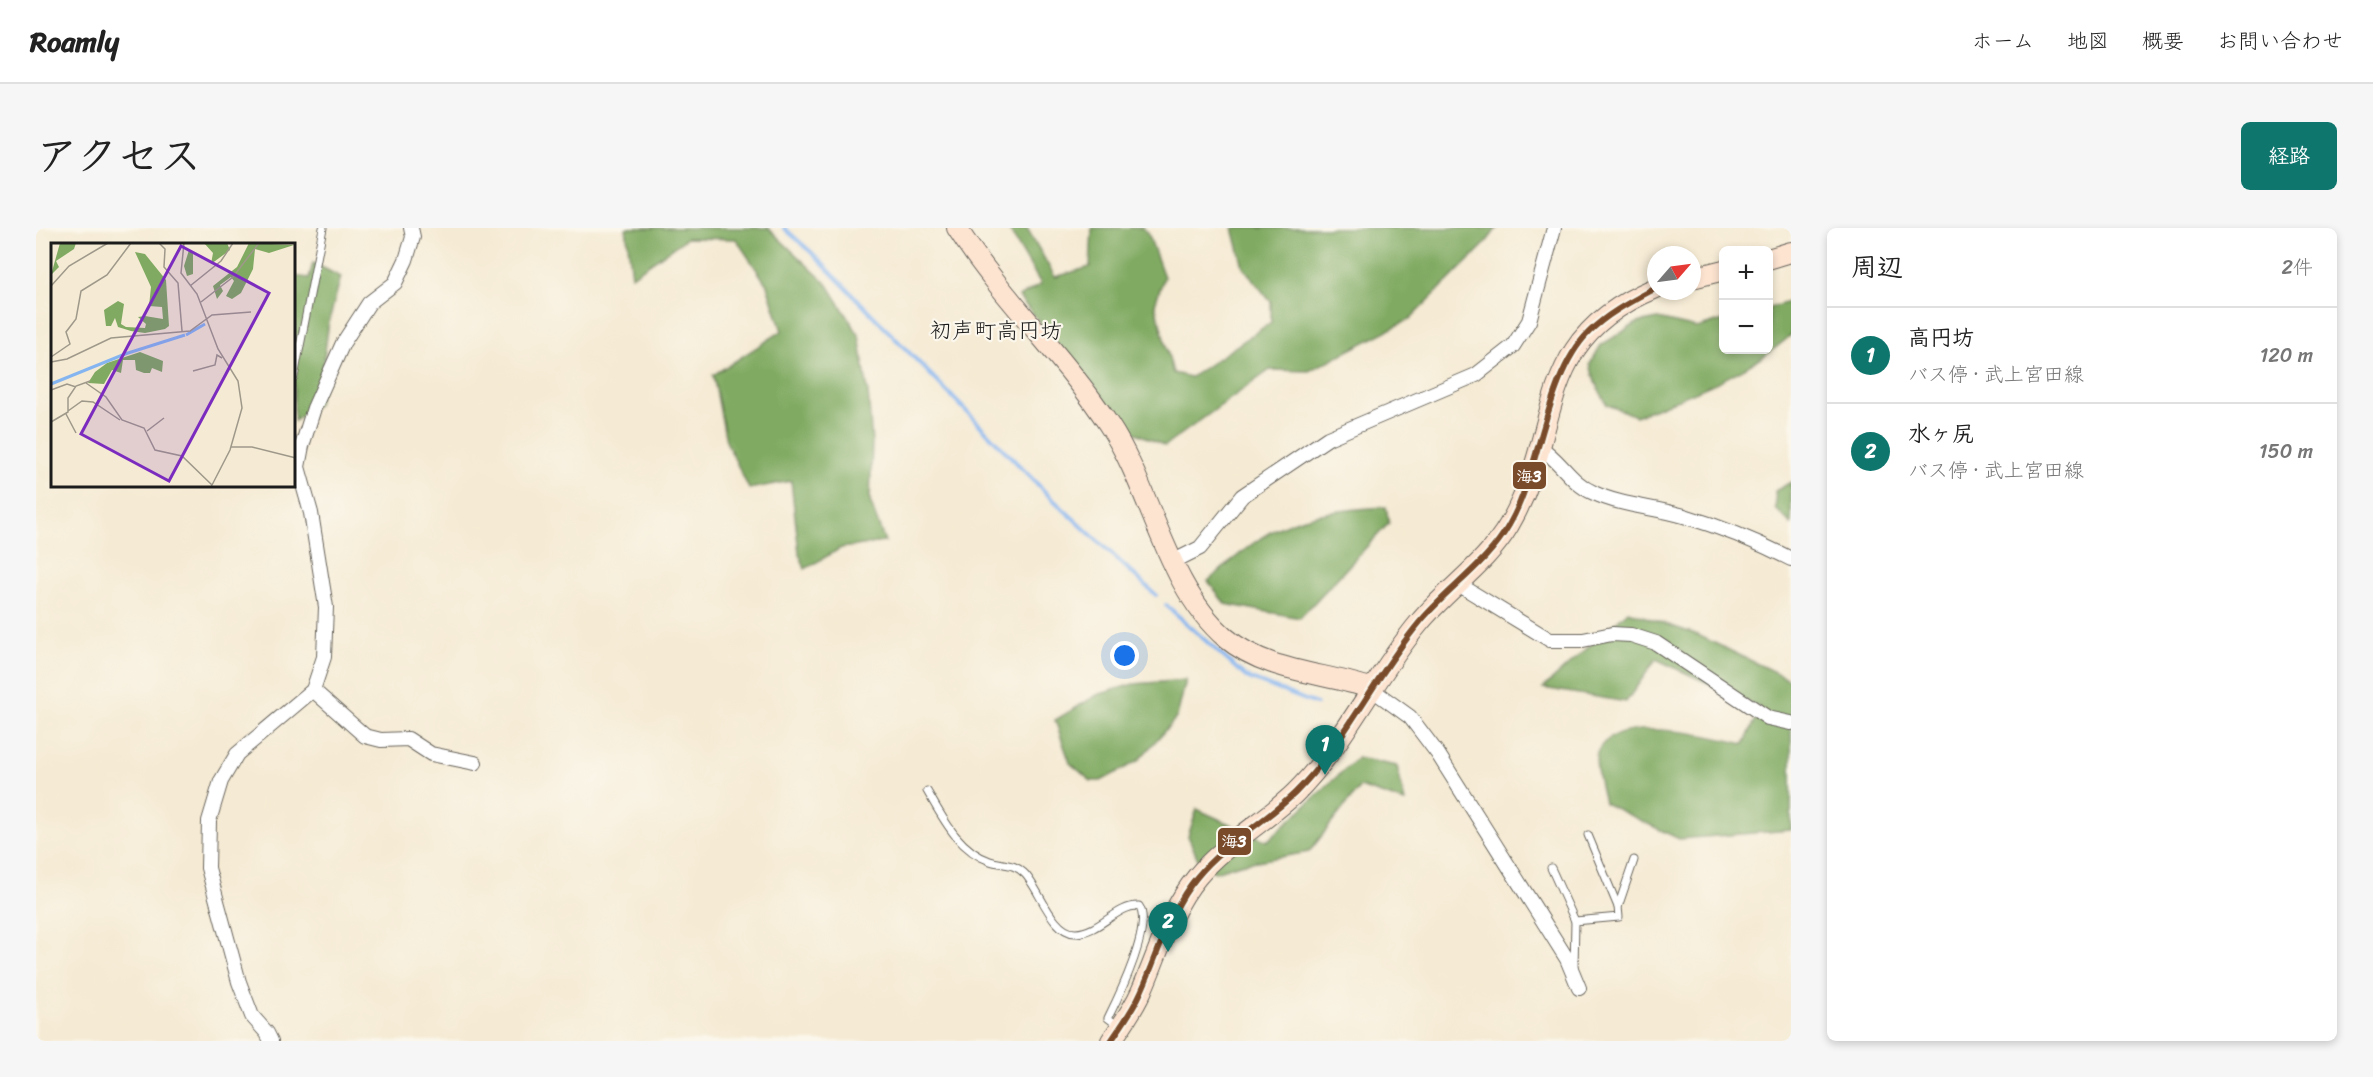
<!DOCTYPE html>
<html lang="ja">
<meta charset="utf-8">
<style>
body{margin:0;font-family:Sriracha,"Klee One",sans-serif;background:#f6f6f6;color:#222}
.controls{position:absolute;right:18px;top:18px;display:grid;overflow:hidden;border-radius:9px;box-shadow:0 3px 9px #0003}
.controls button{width:54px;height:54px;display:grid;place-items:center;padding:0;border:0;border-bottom:2px solid #e0e0e0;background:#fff;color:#222;font:30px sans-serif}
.compass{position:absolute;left:1611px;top:18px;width:54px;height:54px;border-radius:50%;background:#fff;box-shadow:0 3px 9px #0003;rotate:62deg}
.you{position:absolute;left:1089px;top:428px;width:21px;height:21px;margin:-15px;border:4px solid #fff;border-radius:50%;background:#1a73e8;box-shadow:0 0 0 9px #1a73e833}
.badge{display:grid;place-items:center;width:39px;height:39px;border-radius:50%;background:#0f766e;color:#fff;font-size:20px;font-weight:700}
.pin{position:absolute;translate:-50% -50px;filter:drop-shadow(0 2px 3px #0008)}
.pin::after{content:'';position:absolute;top:32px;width:21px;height:18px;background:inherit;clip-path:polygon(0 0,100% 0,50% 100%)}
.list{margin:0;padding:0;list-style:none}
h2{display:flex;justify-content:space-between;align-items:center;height:78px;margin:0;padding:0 24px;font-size:26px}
h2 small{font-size:20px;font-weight:400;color:#767676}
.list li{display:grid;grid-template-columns:39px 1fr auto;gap:18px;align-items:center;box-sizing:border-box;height:96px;padding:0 24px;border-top:2px solid #e0e0e0}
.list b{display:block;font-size:22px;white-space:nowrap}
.list p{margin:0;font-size:20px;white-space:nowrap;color:#767676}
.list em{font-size:20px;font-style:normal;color:#767676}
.map{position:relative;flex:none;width:1755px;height:813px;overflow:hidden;border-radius:9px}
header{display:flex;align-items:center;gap:36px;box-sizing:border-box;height:84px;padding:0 30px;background:#fff;border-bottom:2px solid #e0e0e0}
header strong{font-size:28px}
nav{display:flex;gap:33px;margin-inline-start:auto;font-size:21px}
.intro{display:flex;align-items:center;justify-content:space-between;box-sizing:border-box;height:144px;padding:0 36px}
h1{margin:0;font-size:42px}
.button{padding:15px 27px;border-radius:9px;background:#0f766e;color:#fff;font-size:21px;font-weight:700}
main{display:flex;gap:36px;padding:0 36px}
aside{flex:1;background:#fff;border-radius:9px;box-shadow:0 3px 9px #0003}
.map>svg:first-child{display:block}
.forest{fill:#80aa62;stroke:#4e633f;stroke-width:1.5}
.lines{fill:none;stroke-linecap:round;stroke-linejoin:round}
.stream{stroke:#85b5f0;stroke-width:4}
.lane-casing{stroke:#68645c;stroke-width:9}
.street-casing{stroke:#68645c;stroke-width:16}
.secondary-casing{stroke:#68645c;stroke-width:22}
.lane{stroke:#fff;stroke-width:7}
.street{stroke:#fff;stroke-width:14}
.secondary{stroke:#fde4d1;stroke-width:20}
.bus-1-casing{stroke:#fbf7ec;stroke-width:10}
.bus-1{stroke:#7a4b2a;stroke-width:6}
.labels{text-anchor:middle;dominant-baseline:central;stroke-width:4.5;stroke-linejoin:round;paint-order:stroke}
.quarter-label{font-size:22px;fill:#1c1c1c;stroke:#fbf7ec}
.inset-river{fill:none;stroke:#85b5f0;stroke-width:3}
.inset-road{fill:none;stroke:#9e988a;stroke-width:1.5}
.view{fill:#7b2cbf;fill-opacity:0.15;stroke:#7b2cbf;stroke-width:3}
.inset-edge{fill:none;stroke:#1c1c1c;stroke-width:3}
.line-badge{stroke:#fbf7ec;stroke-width:2}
.badge-label{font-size:16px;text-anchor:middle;font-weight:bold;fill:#fff}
</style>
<header>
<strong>Roamly</strong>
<nav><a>ホーム</a><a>地図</a><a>概要</a><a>お問い合わせ</a></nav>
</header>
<div class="intro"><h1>アクセス</h1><a class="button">経路</a></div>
<main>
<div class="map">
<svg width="1755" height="813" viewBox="0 0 1755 813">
<rect width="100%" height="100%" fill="#fbf7ec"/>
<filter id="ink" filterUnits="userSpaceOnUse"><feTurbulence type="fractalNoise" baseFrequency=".0167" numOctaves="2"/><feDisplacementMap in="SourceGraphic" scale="12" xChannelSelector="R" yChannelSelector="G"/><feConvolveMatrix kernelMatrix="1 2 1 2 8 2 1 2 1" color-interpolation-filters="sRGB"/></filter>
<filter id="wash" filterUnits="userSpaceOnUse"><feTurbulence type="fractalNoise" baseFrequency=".008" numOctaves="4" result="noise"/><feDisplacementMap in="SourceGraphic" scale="24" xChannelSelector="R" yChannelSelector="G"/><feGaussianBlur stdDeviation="1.35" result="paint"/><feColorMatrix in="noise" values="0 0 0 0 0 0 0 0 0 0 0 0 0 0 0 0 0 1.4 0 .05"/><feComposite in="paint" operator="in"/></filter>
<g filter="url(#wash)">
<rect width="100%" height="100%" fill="#f5ead3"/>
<g class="forest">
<polygon points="590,0 732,0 792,57 823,107 832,164 836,215 834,273 849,314 805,320 769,341 763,325 755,253 713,261 690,213 677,147 746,103 731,57 700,11 651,10 596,48"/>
<polygon points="972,0 991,0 1019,49 1054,39 1056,0 1107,0 1112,5 1128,49 1119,76 1137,145 1155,149 1235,94 1235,74 1207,39 1197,0 1461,0 1449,16 1374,91 1273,143 1234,142 1129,218 1091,201 983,69 1005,56"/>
<polygon points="277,35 305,49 293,93 282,176 258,193 258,48 273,50"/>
<path d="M 1755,73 L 1755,107 C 1711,147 1654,166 1600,188 L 1571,177 L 1559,154 L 1554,136 L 1565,117 L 1601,95 L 1622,91 L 1661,100 L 1687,92 L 1688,122 L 1732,122 L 1733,80 Z"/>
<polygon points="1755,254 1755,296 1740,281 1739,263"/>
<path d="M 1350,279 L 1353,295 L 1264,390 L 1189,376 L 1172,353 C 1194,335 1216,313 1242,300 C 1274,284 1314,281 1350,279 Z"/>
<path d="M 1592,383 L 1662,407 L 1755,452 L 1755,602 L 1643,611 L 1568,575 C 1566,565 1557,534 1561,525 C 1577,484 1676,508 1708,516 L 1725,480 L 1620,431 L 1590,474 L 1507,460 Z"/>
<polygon points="1150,452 1141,489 1102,533 1065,553 1055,553 1034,535 1019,492 1061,467 1097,456"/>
<polygon points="1321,530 1361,538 1369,574 1324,559 1273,624 1204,636 1179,644 1164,636 1152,608 1161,581 1231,613"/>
</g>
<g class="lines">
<g class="stream">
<polyline points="748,0 775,24 1011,266 1120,367"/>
<polyline points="1130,377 1210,449 1280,476"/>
</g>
</g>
</g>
<g filter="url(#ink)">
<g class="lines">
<defs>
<g id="lane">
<polyline points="258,149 287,0"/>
<path d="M 891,563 C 907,590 922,622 954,633 C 966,637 978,635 988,645 C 1003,659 1016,706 1040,705 C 1064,704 1081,677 1103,678 C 1117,698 1083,768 1072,790 L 1084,799"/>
<polyline points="1552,607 1582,679"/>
<polyline points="1515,640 1539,693"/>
<polyline points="1538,740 1539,693 1583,689 1582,679 1598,632"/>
</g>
<g id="street">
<path d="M 1502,218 C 1524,231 1534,255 1558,265 C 1586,278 1618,279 1648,288 C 1685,299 1720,313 1755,331"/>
<polyline points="1138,333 1164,320 1206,268 1292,210 1440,147 1477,118 1493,93 1518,0"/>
<polyline points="1422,356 1514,412 1547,412 1576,406 1595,407 1620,415 1732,490 1755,495"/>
<polyline points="1334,460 1374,489 1402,526 1531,731 1543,760"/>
<polyline points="277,462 329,508 345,512 372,511 395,526 439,535"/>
<polyline points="235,813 231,805 216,788 203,754 172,640 173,593 185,553 201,526 277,462 288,429 290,379 275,285 262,239 266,218 278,180 307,115 333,75 359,55 370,32 377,9 375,0"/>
</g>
<g id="secondary">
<path d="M 921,0 C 965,70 1028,127 1073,197 C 1116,262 1130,359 1190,410 C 1231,444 1286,444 1334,460"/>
<polyline points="1732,31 1755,24"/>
<polyline points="1656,50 1688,42"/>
<path d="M 1075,813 C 1086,797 1097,782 1105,764 C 1123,724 1133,683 1161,649 C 1189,615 1228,595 1259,565 C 1309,515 1338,449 1383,395 C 1411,361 1451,335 1473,297 C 1529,202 1493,112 1620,60"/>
</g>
</defs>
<use href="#lane" class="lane-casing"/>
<use href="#street" class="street-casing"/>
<use href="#secondary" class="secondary-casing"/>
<use href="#lane" class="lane"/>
<use href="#street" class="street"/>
<use href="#secondary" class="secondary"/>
<defs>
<path id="bus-1" d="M 1075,813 C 1086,797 1097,782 1105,764 C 1123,725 1133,682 1161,649 C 1189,615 1228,595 1259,565 C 1309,515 1338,449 1383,395 C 1411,361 1451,336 1473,297 C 1505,241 1509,148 1553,104 C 1572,85 1596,73 1620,60"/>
</defs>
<use href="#bus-1" class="bus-1-casing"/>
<use href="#bus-1" class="bus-1"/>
</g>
</g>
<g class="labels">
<g class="quarter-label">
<text x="960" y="102">初声町高円坊</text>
</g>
</g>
<g transform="translate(15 15)">
<rect width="244" height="244" fill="#f5ead3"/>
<path d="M 9,0 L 25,0 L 23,6 L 5,18 L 8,24 L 0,32 ZM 153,0 L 176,0 L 179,7 L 160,21 L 162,10 ZM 198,0 L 243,2 L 218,10 L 204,6 L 202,26 L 190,50 L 181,56 L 175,53 L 183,38 L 180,34 L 169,42 L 172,48 L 166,56 L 162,43 L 186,24 ZM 138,7 L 142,11 L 142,31 L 136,33 L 133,23 ZM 84,9 L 94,11 L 115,37 L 118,83 L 114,86 L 94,90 L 80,88 L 67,84 L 64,75 L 60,83 L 55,83 L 53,67 L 67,58 L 73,61 L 70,81 L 75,84 L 94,85 L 95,81 L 87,74 L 94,73 L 112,76 L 111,64 L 98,63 L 100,44 ZM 89,109 L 112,118 L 111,129 L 101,125 L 99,130 L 93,130 L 85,127 L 84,117 L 72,117 L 70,130 L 61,127 L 53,141 L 37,140 L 44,129 L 56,120 Z" fill="#80aa62"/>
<path class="inset-river" d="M 135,92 L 154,81M 0,141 L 74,111 L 134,92"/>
<path class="inset-road" d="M 108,0 L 114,6 L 113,24 L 127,40 L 131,88M 133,0 L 130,30 L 146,51 L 167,106 L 187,138 L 191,165 L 179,207 L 160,244M 0,43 L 18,23 L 57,0M 139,43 L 170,18 L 182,0M 150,59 L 182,34 L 208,0M 0,114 L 19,101 L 15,89 L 25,76 L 30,48 L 56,32 L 80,0M 0,119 L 16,116 L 60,95 L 139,88 L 161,72 L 200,69M 142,128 L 164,122 L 166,112 L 171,115M 35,140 L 55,154 L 71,177 L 93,185 L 104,207 L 131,213 L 161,242M 0,147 L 16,141 L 25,144M 17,168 L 31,158 L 42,159 L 69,177M 15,171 L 25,190M 0,179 L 17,169 L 17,155 L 25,143 L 39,138M 96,188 L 113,175M 180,204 L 201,204 L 245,215"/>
<path class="view" d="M 130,3 L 218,50 L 118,238 L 30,191 Z"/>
<rect width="244" height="244" class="inset-edge"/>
</g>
<g class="line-badge">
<rect x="1476" y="233" width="35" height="29" rx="6" fill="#7a4b2a"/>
<rect x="1181" y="599" width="35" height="29" rx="6" fill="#7a4b2a"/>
</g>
<g class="badge-label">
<text x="1493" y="254">海3</text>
<text x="1198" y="619">海3</text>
</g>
</svg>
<div class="controls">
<button>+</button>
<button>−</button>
</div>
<svg class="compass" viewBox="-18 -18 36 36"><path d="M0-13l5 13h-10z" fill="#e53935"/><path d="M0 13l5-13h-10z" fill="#767676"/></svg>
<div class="you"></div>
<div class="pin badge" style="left:1289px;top:547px">1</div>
<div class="pin badge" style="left:1132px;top:724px">2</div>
</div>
<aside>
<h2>周辺<small>2件</small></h2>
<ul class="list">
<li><span class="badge">1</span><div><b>高円坊</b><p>バス停 · 武上宮田線</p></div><em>120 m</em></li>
<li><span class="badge">2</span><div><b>水ヶ尻</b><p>バス停 · 武上宮田線</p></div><em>150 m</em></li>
</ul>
</aside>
</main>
